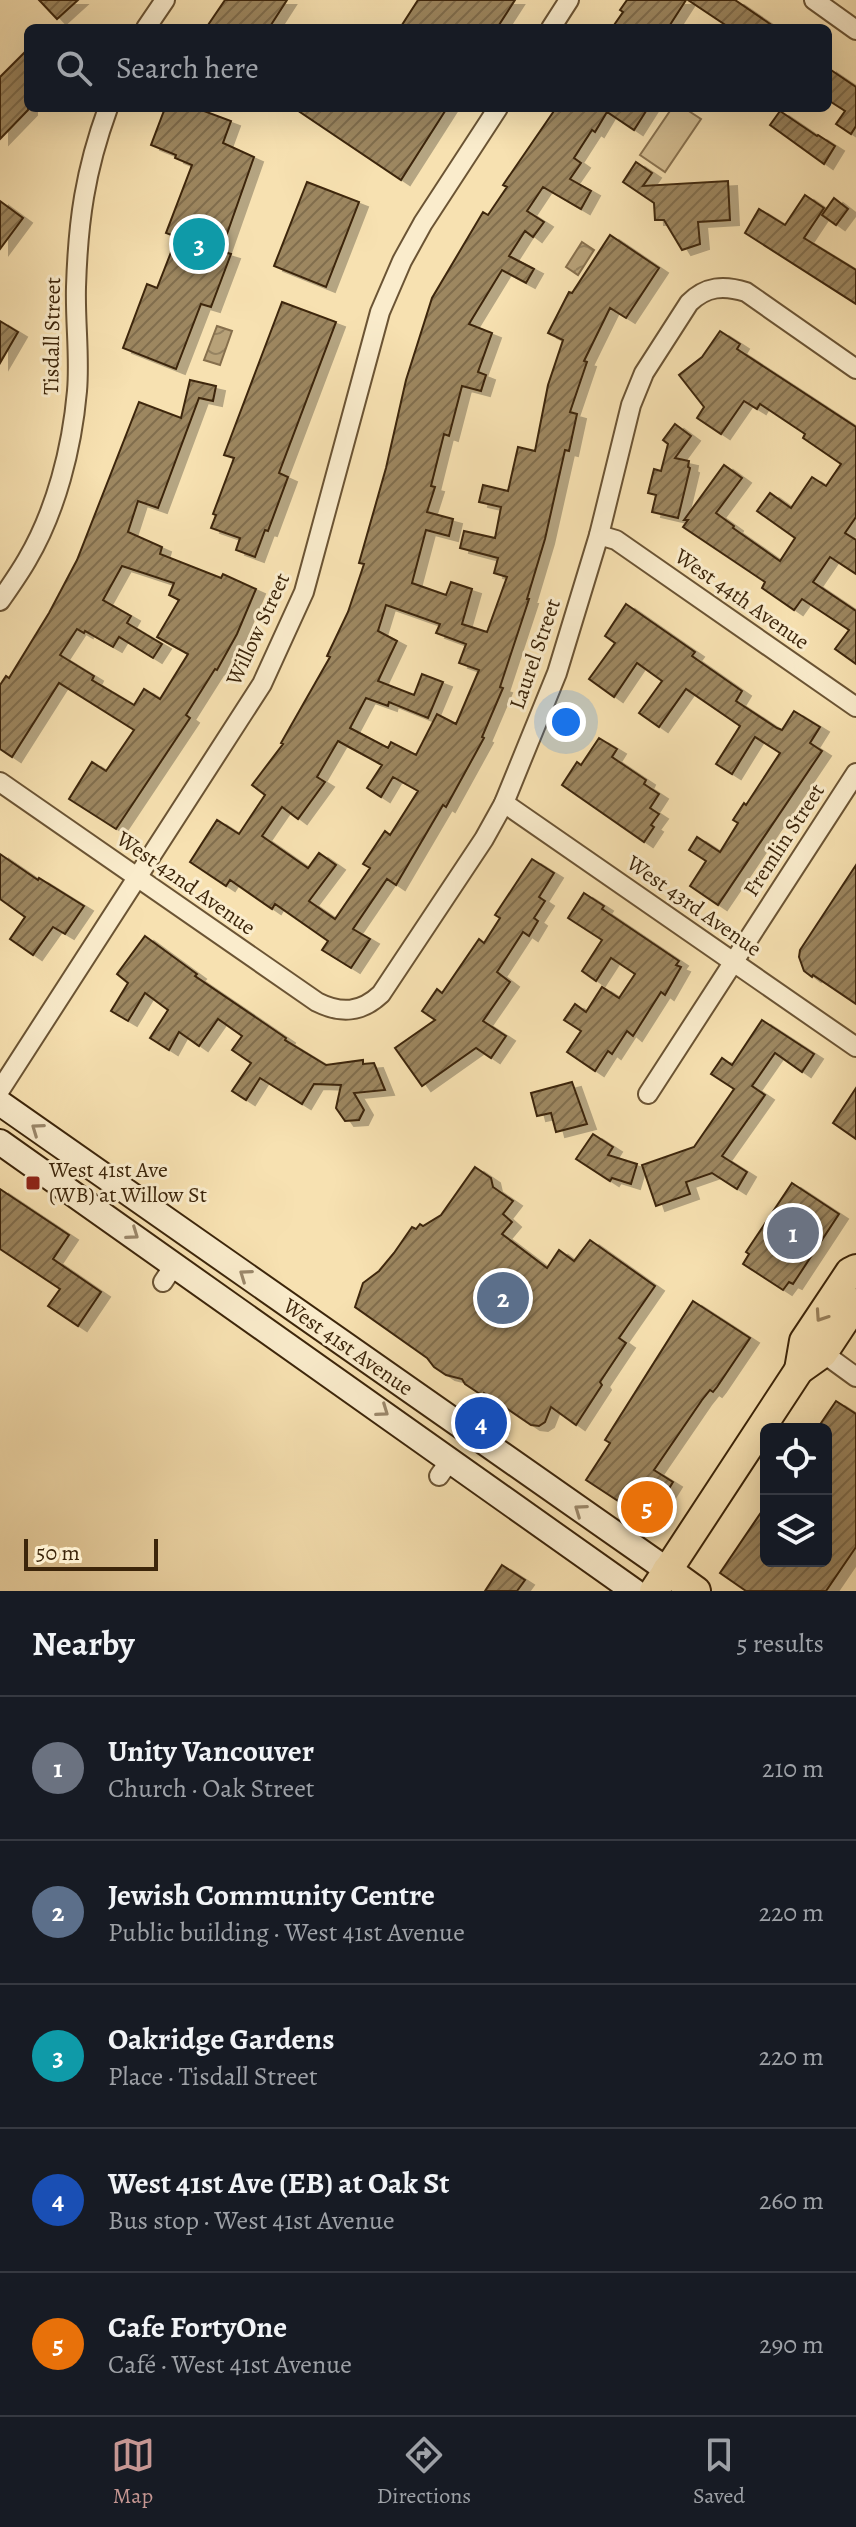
<!DOCTYPE html>
<meta charset="utf-8">
<style>
body{margin:0;font-family:Alegreya,serif;background:#20242c;color:#f1f3f6}
.controls{position:absolute;right:24px;bottom:24px;display:grid;overflow:hidden;border-radius:12px;box-shadow:0 8px 32px #0002}
.controls button{width:72px;height:72px;display:grid;place-items:center;padding:0;border:0;border-bottom:2px solid #363941;background:#171b24;color:#f1f3f6;font:40px sans-serif}
.scale{position:absolute;left:24px;bottom:20px;width:134px;box-sizing:border-box;padding-left:8px;border:4px solid #3c250a;border-top:0;font-size:22px;line-height:28px;white-space:nowrap;color:#3c250a;-webkit-text-stroke:6px #faeccc;paint-order:stroke}
.you{position:absolute;left:566px;top:722px;width:28px;height:28px;margin:-20px;border:6px solid #fff;border-radius:50%;background:#1a73e8;box-shadow:0 0 0 12px #1a73e833}
.badge{display:grid;place-items:center;width:52px;height:52px;border-radius:50%;background:#c59692;color:#fff;font-size:26px;font-weight:700}
.pin{position:absolute;translate:-50% -50%;border:4px solid #fff;box-shadow:0 2px 8px #0006}
.list{margin:0;padding:0;list-style:none}
h2{display:flex;justify-content:space-between;align-items:center;height:104px;margin:0;padding:0 32px;font-size:34px}
h2 small{font-size:26px;font-weight:400;color:#9ea1a6}
.list li{display:grid;grid-template-columns:52px 1fr auto;gap:24px;align-items:center;box-sizing:border-box;height:144px;padding:0 32px;border-top:2px solid #363941}
.list b{display:block;font-size:30px;white-space:nowrap}
.list p{margin:0;font-size:26px;white-space:nowrap;color:#9ea1a6}
.list em{font-size:26px;font-style:normal;color:#9ea1a6}
.icon{flex:none;width:44px;height:44px;fill:none;stroke:currentColor;stroke-width:2;stroke-linecap:round;stroke-linejoin:round}
.map{position:relative;flex:none;width:856px;height:1591px;overflow:hidden}
.search{position:absolute;background:#171b24;box-shadow:0 8px 32px #0002;left:24px;right:24px;top:24px;height:88px;display:flex;align-items:center;gap:20px;box-sizing:border-box;padding:0 28px;border-radius:12px;color:#9ea1a6;font-size:30px}
.sheet{height:824px;background:#171b24}
nav{display:flex;justify-content:space-around;align-items:center;box-sizing:border-box;height:112px;border-top:2px solid #363941;background:#171b24;font-size:22px;color:#9ea1a6}
nav a{display:grid;justify-items:center;gap:4px}
nav .on{color:#c59692}
.map>svg:first-child{display:block}
.pitch{fill:#d7c195;stroke:#8a7350;stroke-width:2}
.water{fill:url(#water-waves);stroke:#866f4c;stroke-width:2}
.building{fill:url(#building-hatch);stroke:#3c250a;stroke-width:2;fill-rule:evenodd;filter:url(#shadow)}
.lines{fill:none;stroke-linecap:round;stroke-linejoin:round}
.street-casing{stroke:#6b5434;stroke-width:22}
.secondary-casing{stroke:#3c250a;stroke-width:28}
.primary-casing{stroke:#3c250a;stroke-width:32}
.street{stroke:#faeccc;stroke-width:18}
.secondary{stroke:#faeccc;stroke-width:24}
.primary{stroke:#f7e1b1;stroke-width:28}
.oneway{stroke:#9b886b}
.oneway2{stroke:#9a835e}
.poi-dot{fill:#8f2418;stroke:#faeccc;stroke-width:3}
.labels{text-anchor:middle;dominant-baseline:central;stroke-width:6;stroke-linejoin:round;paint-order:stroke}
.street-label{font-size:22px;fill:#3c250a;stroke:#faeccc}
.poi-label{font-size:22px;fill:#3c250a;stroke:#faeccc;text-anchor:start}
</style>
<div class="map">
<svg width="856" height="1591" viewBox="0 0 856 1591">
<defs>
<pattern id="water-waves" width="16" height="10" patternUnits="userSpaceOnUse" patternTransform="scale(2)"><rect width="16" height="10" fill="#b7a178"/><path d="M0 5q4-4 8 0t8 0" fill="none" stroke="#968361"/></pattern>
<pattern id="building-hatch" width="6" height="6" patternUnits="userSpaceOnUse" patternTransform="scale(2)"><rect width="6" height="6" fill="#9d8761"/><path d="M-1 1l2-2M0 6l6-6M5 7l2-2" fill="none" stroke="#816e4e"/></pattern>
<filter id="shadow"><feDropShadow dx="9" dy="5" stdDeviation="0" flood-color="#0004"/></filter>
</defs>
<rect width="100%" height="100%" fill="#f7e1b1"/>
<filter id="stains"><feTurbulence type="fractalNoise" baseFrequency=".0025" numOctaves="4"/><feColorMatrix values="0 0 0 0 .2 0 0 0 0 .09 0 0 0 0 .02 0 0 0 .5 -.17"/></filter>
<radialGradient id="worn" r=".72"><stop offset=".6" stop-color="#630" stop-opacity="0"/><stop offset="1" stop-color="#630" stop-opacity=".3"/></radialGradient>
<polygon class="pitch" points="672,108 684,108 701,119 665,172 640,155"/>
<g class="water">
<polygon points="582,242 594,250 578,275 566,267"/>
<polygon points="217,326 232,331 220,365 204,360"/>
</g>
<g class="building">
<polygon points="39,0 78,0 57,19"/>
<polygon points="225,0 287,0 269,28 206,28"/>
<polygon points="418,0 515,0 497,28 400,28"/>
<polygon points="627,0 686,0 668,28 612,28 623,12 620,10"/>
<polygon points="688,0 735,0 776,28 730,28"/>
<polygon points="28,49 28,110 0,139 0,77"/>
<polygon points="828,68 856,87 856,126 851,134 836,124 845,111 828,100"/>
<polygon points="165,108 196,108 231,121 223,143 254,157 221,251 231,254 211,307 201,304 176,369 123,348 147,284 157,288 177,237 166,233 192,165 175,158 176,155 151,145"/>
<polygon points="294,108 447,108 401,180"/>
<path d="M 556,108 L 648,108 L 634,130 L 607,112 L 595,132 L 592,130 L 574,158 L 581,163 L 570,179 L 591,191 L 581,209 L 543,187 L 527,211 L 544,222 L 533,237 L 525,231 L 509,256 L 534,269 L 526,283 L 502,270 L 469,324 L 492,333 L 478,372 L 486,375 L 481,391 L 462,386 L 449,436 L 444,434 L 431,486 L 435,487 L 427,512 L 453,519 L 449,536 L 426,530 L 412,583 L 446,595 L 451,582 L 472,589 L 462,624 L 487,632 L 507,577 L 494,573 L 498,558 L 460,548 L 464,531 L 495,538 L 501,507 L 479,502 L 483,485 L 508,491 L 518,447 L 535,451 L 548,385 L 563,340 L 548,333 L 569,292 L 572,293 L 610,235 L 659,268 L 626,318 L 610,308 L 584,361 L 587,362 L 570,412 L 577,414 L 569,451 L 565,450 L 545,539 L 527,599 L 529,599 L 500,687 L 503,688 L 482,737 L 484,738 L 446,807 L 443,805 L 396,885 L 387,879 L 353,929 L 370,939 L 351,968 L 322,950 L 328,941 L 275,904 L 272,909 L 230,880 L 226,886 L 190,862 L 217,820 L 239,834 L 265,795 L 252,785 L 283,744 L 281,743 L 330,657 L 327,656 L 348,612 L 364,564 L 359,563 L 386,468 L 406,380 L 432,298 L 483,212 L 488,215 L 507,187 L 503,185 ZM 386,605 L 440,624 L 436,633 L 466,644 L 459,663 L 479,670 L 456,724 L 437,714 L 416,755 L 391,742 L 388,748 L 350,728 L 366,698 L 388,706 L 389,702 L 428,718 L 443,682 L 422,674 L 414,695 L 378,681 L 397,641 L 378,631 ZM 338,741 L 382,765 L 367,788 L 381,797 L 393,777 L 418,791 L 390,835 L 385,831 L 363,864 L 370,868 L 335,919 L 309,901 L 336,865 L 319,853 L 308,868 L 262,836 L 282,807 L 298,819 L 325,782 L 317,777 Z"/>
<polygon points="780,111 817,136 818,135 835,146 824,164 770,125"/>
<polygon points="636,162 652,173 643,186 728,181 730,220 698,222 700,244 682,250 664,220 655,220 654,203 623,182"/>
<polygon points="307,182 359,202 326,287 274,266"/>
<polygon points="805,195 824,208 804,238 856,270 856,304 745,233 759,209 785,225"/>
<polygon points="834,198 848,209 836,225 822,215"/>
<polygon points="0,201 23,218 0,249"/>
<polygon points="282,302 336,322 279,473 288,477 268,531 265,530 255,557 236,550 240,538 211,528 216,515 213,514 234,458 224,455"/>
<polygon points="0,321 18,332 0,363"/>
<polygon points="720,331 740,344 737,349 856,427 856,517 845,533 856,540 856,574 830,557 813,582 856,611 856,664 835,649 849,630 802,599 794,610 762,588 765,582 683,527 688,520 684,520 724,465 742,478 716,513 734,526 733,528 780,561 795,538 757,511 770,493 791,508 812,477 826,486 841,464 803,438 805,434 760,404 757,409 744,401 721,434 697,418 704,407 679,375 702,357"/>
<path d="M 190,380 L 216,386 L 213,401 L 199,398 L 158,508 L 138,501 L 128,532 L 162,547 L 160,554 L 221,578 L 223,574 L 256,589 L 237,634 L 217,670 L 215,669 L 186,715 L 190,718 L 116,829 L 69,799 L 92,762 L 106,771 L 134,730 L 59,683 L 12,757 L 0,749 L 0,685 L 6,676 L 9,678 L 49,613 L 77,560 L 139,402 L 181,418 ZM 122,566 L 174,583 L 169,595 L 179,600 L 157,637 L 188,654 L 160,699 L 144,689 L 134,705 L 92,680 L 94,676 L 60,655 L 77,629 L 84,633 L 85,631 L 113,647 L 119,637 L 153,658 L 162,644 L 127,623 L 131,616 L 103,600 Z"/>
<polygon points="675,424 691,436 675,458 689,461 688,467 690,468 678,518 652,512 656,495 648,493 654,469 661,471 668,444 663,440"/>
<polygon points="626,604 695,652 692,656 742,691 736,701 777,728 782,730 794,711 820,727 810,743 822,751 718,905 690,886 706,861 689,850 697,837 720,852 738,823 733,820 744,803 746,805 780,753 755,737 732,774 716,764 740,726 686,689 659,727 639,713 662,681 637,663 614,697 589,679 615,643 605,636"/>
<polygon points="599,738 617,749 612,757 646,780 644,784 659,794 650,808 659,814 651,825 654,827 644,842 562,785 577,762 581,765"/>
<polygon points="0,854 38,880 39,878 84,906 65,934 53,927 33,955 10,939 25,917 0,899"/>
<polygon points="532,859 554,873 539,897 545,901 534,918 538,921 529,936 523,932 497,972 510,982 483,1021 506,1036 491,1058 476,1048 422,1086 395,1048 435,1020 422,1011 437,989 442,993 479,939 484,943 500,918 495,915"/>
<polygon points="856,865 856,1004 813,975 812,977 804,971 799,957 800,950"/>
<polygon points="584,893 604,906 602,909 679,961 676,965 681,967 665,995 661,992 633,1036 627,1031 612,1054 608,1051 595,1071 567,1052 581,1031 564,1020 575,1004 586,1012 602,987 619,998 635,974 611,958 596,981 582,971 602,940 568,918"/>
<polygon points="145,936 197,974 195,976 286,1038 285,1040 326,1065 363,1060 363,1064 374,1063 385,1090 354,1093 364,1110 359,1120 345,1121 336,1108 341,1085 314,1084 302,1104 260,1078 246,1100 232,1091 251,1063 232,1050 242,1036 218,1019 199,1046 179,1032 169,1050 150,1038 168,1010 145,993 128,1021 111,1011 128,983 117,974"/>
<polygon points="762,1020 814,1054 802,1072 775,1053 752,1086 765,1095 722,1156 747,1172 737,1189 712,1173 686,1182 690,1194 656,1206 642,1165 694,1147 734,1089 711,1074 722,1058 732,1065"/>
<polygon points="572,1082 587,1124 556,1132 551,1113 537,1116 531,1093"/>
<polygon points="856,1088 856,1139 833,1123"/>
<polygon points="593,1134 613,1147 608,1155 637,1164 631,1184 612,1178 610,1181 576,1159"/>
<polygon points="475,1167 491,1178 493,1187 513,1201 503,1214 512,1222 502,1234 547,1268 559,1250 574,1261 590,1240 655,1286 619,1338 626,1343 600,1382 602,1385 576,1425 551,1407 545,1422 539,1426 531,1425 484,1393 483,1396 465,1384 462,1379 446,1375 434,1367 427,1358 355,1307 363,1283 379,1271 394,1253 412,1227 416,1229 420,1224 423,1226 441,1215"/>
<polygon points="792,1183 839,1214 793,1284 789,1282 783,1290 743,1264 749,1254 746,1252"/>
<polygon points="0,1189 69,1235 53,1259 101,1292 78,1326 48,1306 60,1289 0,1249"/>
<polygon points="693,1301 750,1338 717,1387 713,1392 710,1390 702,1400 654,1470 673,1482 655,1511 649,1514 638,1514 586,1480 610,1443 605,1440"/>
<polygon points="836,1401 856,1414 856,1547 826,1591 746,1591 720,1573 766,1505 766,1561 826,1561 826,1429 817,1429"/>
<polygon points="502,1565 525,1580 517,1591 485,1591"/>
</g>
<g class="lines">
<defs>
<g id="street">
<polyline points="814,0 856,30"/>
<polyline points="146,28 165,0"/>
<polyline points="551,28 569,0"/>
<polyline points="599,535 616,540 856,707"/>
<path d="M 0,601 C 9,588 19,574 27,560 C 56,511 72,448 77,391 C 80,357 75,322 76,287 C 78,221 85,171 108,108"/>
<path d="M 0,782 L 317,1002 C 341,1014 361,1013 381,994 L 484,839 L 504,803 L 557,673 L 599,535 L 631,405 L 644,373 L 689,303 C 706,286 724,285 746,292 L 856,369"/>
<polyline points="504,803 856,1047"/>
<polyline points="0,1090 262,684 304,592 380,312 402,261 423,223 498,108"/>
<polyline points="648,1094 856,773"/>
<polyline points="163,1282 175,1264"/>
<polyline points="823,1353 856,1377"/>
<polyline points="439,1476 451,1459"/>
</g>
<g id="secondary">
<polyline points="0,1103 667,1570"/>
<polyline points="0,1142 634,1591"/>
</g>
<g id="primary">
<polyline points="799,1370 804,1341 850,1272 856,1269"/>
<polyline points="667,1570 696,1591"/>
<polyline points="654,1591 799,1370 823,1353 856,1303"/>
</g>
</defs>
<use href="#street" class="street-casing"/>
<use href="#secondary" class="secondary-casing"/>
<use href="#primary" class="primary-casing"/>
<use href="#street" class="street"/>
<use href="#secondary" class="secondary"/>
<use href="#primary" class="primary"/>
</g>
<defs><path id="oneway-chevron" d="M-2-3.5L2.5 0L-2 3.5" fill="none" stroke-width="1.6" stroke-linecap="round" stroke-linejoin="round" transform="scale(2)"/></defs>
<g class="oneway">
<use href="#oneway-chevron" transform="translate(37 1129) rotate(-145)"/>
<use href="#oneway-chevron" transform="translate(133 1234) rotate(35)"/>
<use href="#oneway-chevron" transform="translate(245 1275) rotate(-145)"/>
<use href="#oneway-chevron" transform="translate(383 1411) rotate(35)"/>
<use href="#oneway-chevron" transform="translate(580 1510) rotate(-145)"/>
</g>
<use class="oneway2" href="#oneway-chevron" transform="translate(821 1316) rotate(124)"/>
<rect class="poi-dot" x="25" y="1175" width="16" height="16" rx="4"/>
<g class="labels">
<g class="street-label">
<text transform="translate(52 336) rotate(-89)">Tisdall Street</text>
<text transform="translate(742 599) rotate(35)">West 44th Avenue</text>
<text transform="translate(258 629) rotate(-65)">Willow Street</text>
<text transform="translate(535 654) rotate(-71)">Laurel Street</text>
<text transform="translate(784 840) rotate(-57)">Fremlin Street</text>
<text transform="translate(186 883) rotate(35)">West 42nd Avenue</text>
<text transform="translate(694 906) rotate(35)">West 43rd Avenue</text>
<text transform="translate(348 1347) rotate(35)">West 41st Avenue</text>
</g>
<g class="poi-label">
<text x="49" y="1170">West 41st Ave<tspan x="49" dy="25">(WB) at Willow St</tspan></text>
</g>
</g>
<rect width="100%" height="100%" filter="url(#stains)"/>
<rect width="100%" height="100%" fill="url(#worn)"/>
</svg>
<div class="controls">
<button><svg class="icon" aria-label="locate" viewBox="0 0 24 24"><circle cx="12" cy="12" r="6"/><path d="M12 2v4M12 18v4M2 12h4M18 12h4"/></svg></button>
<button><svg class="icon" aria-label="layers" viewBox="0 0 24 24"><path d="M12 4l9 5-9 5-9-5zM3 14l9 5 9-5"/></svg></button>
</div>
<div class="scale">50 m</div>
<div class="you"></div>
<div class="pin badge" style="left:793px;top:1233px;background:#6b7280">1</div>
<div class="pin badge" style="left:503px;top:1298px;background:#5c6f8a">2</div>
<div class="pin badge" style="left:199px;top:244px;background:#0f9aa8">3</div>
<div class="pin badge" style="left:481px;top:1423px;background:#1a4fb4">4</div>
<div class="pin badge" style="left:647px;top:1507px;background:#e8710a">5</div>
<div class="search"><svg class="icon" aria-label="search" viewBox="0 0 24 24"><circle cx="10" cy="10" r="6"/><path d="M15 15l6 6"/></svg>Search here</div>
</div>
<section class="sheet">
<h2>Nearby<small>5 results</small></h2>
<ul class="list">
<li><span class="badge" style="background:#6b7280">1</span><div><b>Unity Vancouver</b><p>Church · Oak Street</p></div><em>210 m</em></li>
<li><span class="badge" style="background:#5c6f8a">2</span><div><b>Jewish Community Centre</b><p>Public building · West 41st Avenue</p></div><em>220 m</em></li>
<li><span class="badge" style="background:#0f9aa8">3</span><div><b>Oakridge Gardens</b><p>Place · Tisdall Street</p></div><em>220 m</em></li>
<li><span class="badge" style="background:#1a4fb4">4</span><div><b>West 41st Ave (EB) at Oak St</b><p>Bus stop · West 41st Avenue</p></div><em>260 m</em></li>
<li><span class="badge" style="background:#e8710a">5</span><div><b>Cafe FortyOne</b><p>Café · West 41st Avenue</p></div><em>290 m</em></li>
</ul>
</section>
<nav>
<a class="on"><svg class="icon" aria-label="map" viewBox="0 0 24 24"><path d="M3 6l6-2 6 2 6-2v14l-6 2-6-2-6 2zM9 4v14M15 6v14"/></svg>Map</a>
<a><svg class="icon" aria-label="directions" viewBox="0 0 24 24"><path d="M12 3l9 9-9 9-9-9zM9 14v-3h6M13 9l2 2-2 2"/></svg>Directions</a>
<a><svg class="icon" aria-label="saved" viewBox="0 0 24 24"><path d="M7 4h10v16l-5-4-5 4z"/></svg>Saved</a>
</nav>
